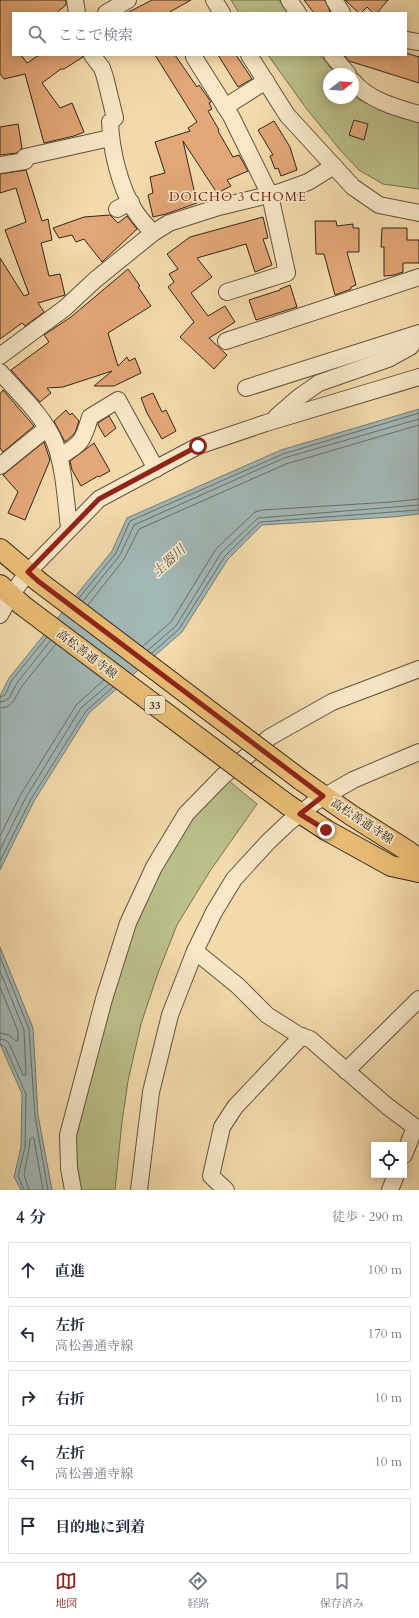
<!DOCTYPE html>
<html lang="ja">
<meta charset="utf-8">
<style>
body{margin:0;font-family:Cardo,"Noto Serif JP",serif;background:#f6f6f7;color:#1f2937}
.controls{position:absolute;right:12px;bottom:12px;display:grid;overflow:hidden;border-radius:0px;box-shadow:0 2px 10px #0003}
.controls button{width:36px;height:36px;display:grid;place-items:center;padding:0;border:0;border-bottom:1px solid #e0e1e3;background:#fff;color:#1f2937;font:20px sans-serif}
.compass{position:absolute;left:323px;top:68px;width:36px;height:36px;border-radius:50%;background:#fff;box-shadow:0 2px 10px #0003;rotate:73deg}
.stop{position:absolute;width:12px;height:12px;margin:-9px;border:3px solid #8f2418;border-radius:50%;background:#fff}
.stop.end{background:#8f2418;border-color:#fff;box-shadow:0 1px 4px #0008}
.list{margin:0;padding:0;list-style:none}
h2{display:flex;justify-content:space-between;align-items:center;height:52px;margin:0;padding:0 16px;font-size:17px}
h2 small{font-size:13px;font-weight:400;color:#747a83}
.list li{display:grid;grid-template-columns:26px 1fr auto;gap:12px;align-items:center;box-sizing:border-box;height:56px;margin:0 8px 8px;padding:0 8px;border:1px solid #e0e1e3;border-radius:0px}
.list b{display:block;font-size:15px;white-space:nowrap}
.list p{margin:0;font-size:13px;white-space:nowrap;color:#747a83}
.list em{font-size:13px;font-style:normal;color:#747a83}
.icon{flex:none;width:22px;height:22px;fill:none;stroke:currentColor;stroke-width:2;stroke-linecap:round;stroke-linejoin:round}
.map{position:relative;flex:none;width:419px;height:1190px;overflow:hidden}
.search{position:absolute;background:#fff;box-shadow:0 2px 10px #0003;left:12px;right:12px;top:12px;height:44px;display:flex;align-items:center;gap:10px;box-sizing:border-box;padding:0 14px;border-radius:0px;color:#747a83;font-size:15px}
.sheet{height:372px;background:#fff}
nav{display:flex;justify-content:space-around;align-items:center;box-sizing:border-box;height:56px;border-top:1px solid #e0e1e3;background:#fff;font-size:11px;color:#747a83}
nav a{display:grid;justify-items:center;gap:2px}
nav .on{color:#8f2418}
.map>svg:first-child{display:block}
.green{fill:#bbc089;stroke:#767254}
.water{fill:#a2b8b6;stroke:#757d79}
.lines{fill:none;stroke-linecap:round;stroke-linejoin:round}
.shore{stroke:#6a6e6a;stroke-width:1}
.building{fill:#e4a777;stroke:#32251e}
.minor-casing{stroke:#625241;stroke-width:18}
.major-casing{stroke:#32251e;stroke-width:22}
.minor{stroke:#f8e8c8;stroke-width:16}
.major{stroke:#eabe76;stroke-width:20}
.major-bridge-casing{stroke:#32251e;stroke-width:22;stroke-linecap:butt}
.major-bridge{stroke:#eabe76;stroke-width:20}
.route{stroke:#8f2418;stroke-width:5}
.labels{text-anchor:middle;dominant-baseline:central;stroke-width:3.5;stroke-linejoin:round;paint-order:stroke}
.shield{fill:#f8e8c8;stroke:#6d6051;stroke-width:1}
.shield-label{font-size:11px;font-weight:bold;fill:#32251e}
.street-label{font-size:12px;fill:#32251e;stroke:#f8e8c8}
.neighbourhood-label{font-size:13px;letter-spacing:1px;fill:#7a1f14;stroke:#f8e8c8}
.water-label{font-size:13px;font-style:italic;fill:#54514c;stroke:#f8e8c8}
</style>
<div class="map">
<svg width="419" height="1190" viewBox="0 0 419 1190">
<rect width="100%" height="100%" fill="#f4dbab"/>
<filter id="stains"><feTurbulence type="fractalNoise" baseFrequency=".005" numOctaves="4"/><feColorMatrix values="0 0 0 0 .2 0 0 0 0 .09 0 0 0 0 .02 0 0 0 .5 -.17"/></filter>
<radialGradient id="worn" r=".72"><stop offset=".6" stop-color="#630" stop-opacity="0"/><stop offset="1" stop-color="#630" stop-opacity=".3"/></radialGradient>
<g class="green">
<polygon points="231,0 279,0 289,13 239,13"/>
<path d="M 268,55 L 320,55 L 336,74 L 329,74 L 329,98 L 353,98 L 353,95 C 364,106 402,115 419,120 L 419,189 L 383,184 L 359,170 L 341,151 L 306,108 Z"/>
<polygon points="223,776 257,804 210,871 177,925 158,973 141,1024 128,1081 122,1122 115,1190 73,1190 68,1135 154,867"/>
</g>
<g class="water">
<polygon points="419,409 419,514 392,517 262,525 228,559 182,632 89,713 34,801 0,870 0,696 9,678 112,551 127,518 281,450"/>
<polygon points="0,947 33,1028 38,1115 52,1190 21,1190 14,1177 21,1147 22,1094 0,1044"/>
</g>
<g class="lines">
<g class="shore">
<polyline points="79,598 116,553 130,521 283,454 419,413"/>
<polyline points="83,601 120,555 134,525 284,458 419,419"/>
<polyline points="88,605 124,559 139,529 286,464 419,425"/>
<polyline points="143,646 171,622 216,549 255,512 262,510 391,502 419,499"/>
<polyline points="148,650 176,626 221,553 258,518 419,505"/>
<polyline points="152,653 179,629 225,556 260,522 419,510"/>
<polyline points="0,697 5,695 12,680 47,637"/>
<polyline points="0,702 5,701 9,698 17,683 51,640"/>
<polyline points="0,708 7,707 13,702 22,686 56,644"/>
<polyline points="0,836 21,794 77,704 104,680"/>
<polyline points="0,850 26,797 81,708 109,684"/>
<polyline points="0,861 31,799 86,711 113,687"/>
<polyline points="0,957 29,1029 35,1116 48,1190"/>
<polyline points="0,971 24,1030 26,1075 23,1075 9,1043 5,1040 0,1039"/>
<polyline points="0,987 18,1031 18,1040 16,1041 9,1035 0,1033"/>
<polyline points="0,1044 5,1047 26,1094 25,1147 18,1176 24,1190"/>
<polyline points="29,1190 24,1175 29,1149 30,1139 32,1137 34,1139 43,1190"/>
</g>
</g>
<g class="building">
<polygon points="0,0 66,0 66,5 56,13 13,13 13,55 21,55 27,63 39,55 83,55 83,57 64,69 61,69 42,83 60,108 72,103 84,132 74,136 44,143 25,74 4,79 0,74"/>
<polygon points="152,0 191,0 168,13 127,13"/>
<polygon points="304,0 325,0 330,11 328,13 314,13"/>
<polygon points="345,0 388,0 377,13 373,13 367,7 361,13 359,13"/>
<polygon points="406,53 419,57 419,83 349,61 344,55 406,55"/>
<polygon points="155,55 175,55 197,87 199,85 211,102 209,103 212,109 208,111 219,130 218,131 233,157 239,155 248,171 227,180 231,186 217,193 183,141 197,203 166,214 153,217 148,195 153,193 150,177 165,173 155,142 190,131 188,128 197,122"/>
<polygon points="218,55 236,55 252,79 238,87"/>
<polygon points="354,120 368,124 364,140 349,135"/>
<polygon points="274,121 290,147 297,170 281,176 278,168 275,169 270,156 273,155 258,130"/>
<polygon points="18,124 22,148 17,153 0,155 0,127"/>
<polygon points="26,170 42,221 48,219 52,240 41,243 49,276 60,274 65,295 38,303 44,312 25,326 22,323 0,339 0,258 24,296 29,294 5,230 26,222 16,188 0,193 0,174"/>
<polygon points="110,215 118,223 127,216 137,229 102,262 84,239 76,242 72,235 59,238 53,228 84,217"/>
<polygon points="263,217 268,238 263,239 272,265 255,272 246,244 197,258 212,277 191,293 208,316 225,306 235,322 209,338 227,355 214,369 180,337 194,322 168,287 174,282 169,274 178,269 167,254 190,237"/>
<polygon points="315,221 336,221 337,226 353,224 353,228 359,228 359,252 347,252 356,285 351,287 351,289 335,295 324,254 316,254"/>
<polygon points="382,228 407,228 407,240 419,240 419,263 403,263 403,272 394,275 384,276 384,247 381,247"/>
<polygon points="128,269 140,286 138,287 151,306 108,333 118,366 127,357 129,361 135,358 141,373 114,386 94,386 112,371 63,387 47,388 51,393 40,402 11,370 49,342 44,335 71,317"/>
<polygon points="290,285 297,307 256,320 249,300 280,290 280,289"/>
<polygon points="3,390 34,426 3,452 0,448 0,394"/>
<polygon points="153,393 162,412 166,410 176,431 162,439 147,413 141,398"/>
<polygon points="66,410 70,415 72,413 79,421 75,433 65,442 54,421"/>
<polygon points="109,416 116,428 105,437 98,425 98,423"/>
<polygon points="44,442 50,460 25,520 8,513 18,492 3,475"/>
<polygon points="94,443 110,471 99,477 98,476 81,486 72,470 70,461"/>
</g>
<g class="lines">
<defs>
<g id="minor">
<polyline points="75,0 77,13"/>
<polyline points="214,0 222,13"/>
<polyline points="289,0 298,13"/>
<polyline points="334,0 342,13"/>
<polyline points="106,13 128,0"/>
<polyline points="406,40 419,42"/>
<path d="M 92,55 L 102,68 L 105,77 L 115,118 L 110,122 C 111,150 120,188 135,211 C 140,219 147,226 153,233"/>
<polyline points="249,55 287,115 353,187 379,205 419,213"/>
<polyline points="332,55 348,74"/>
<polyline points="194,57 231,116 270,195 287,273 227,292"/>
<path d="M 353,81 C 368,100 397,108 419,114"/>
<polyline points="225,107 266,81"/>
<polyline points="0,165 25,161 25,157 110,138"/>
<polyline points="117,209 131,202"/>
<polyline points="226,341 419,277"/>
<polyline points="0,356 65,308 95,280 153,233 169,223 219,207 280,192 308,182 334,166"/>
<path d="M 0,372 C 19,394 44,416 55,443 C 64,467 66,502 69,528"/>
<polyline points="246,388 419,333"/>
<polyline points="276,417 299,397 319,383 388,359 410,347 419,335"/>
<path d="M 59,457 C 81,444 83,442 90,417 L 118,400 L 156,469"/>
<polyline points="0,466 47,428"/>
<polyline points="0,615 11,595 28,572 99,499 198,446 266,423 419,377"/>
<polyline points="195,951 238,986 267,1015 300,1036 310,1039 387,1106 419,1130"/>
<polyline points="346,1071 419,999"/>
<polyline points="404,1155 415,1127"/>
<polyline points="73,1190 69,1168 68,1135 104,999 128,923 154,867 186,814 223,776 270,737 332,702 419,669"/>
<polyline points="139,1190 151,1092 170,1015 195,951 214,912 234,879 268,842 288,823 315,802 353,780 419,752"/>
<polyline points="226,1190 211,1176 222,1127 235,1107 302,1036"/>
<polyline points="390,1190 396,1175"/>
</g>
<g id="major">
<polyline points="0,549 38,581"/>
<polyline points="0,585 22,605"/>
<polyline points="301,780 351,815 408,851 419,860"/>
<polyline points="288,805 326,830 391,866 419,872"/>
</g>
</defs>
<use href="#minor" class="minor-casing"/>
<use href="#major" class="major-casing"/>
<use href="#minor" class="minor"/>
<use href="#major" class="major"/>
<defs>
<g id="major-bridge">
<polyline points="38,581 301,780"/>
<polyline points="22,605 288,805"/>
</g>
</defs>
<use href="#major-bridge" class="major-bridge-casing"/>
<use href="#major-bridge" class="major-bridge"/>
</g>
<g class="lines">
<polyline class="route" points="198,446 99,499 28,572 38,581 323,796 300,814 326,830"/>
</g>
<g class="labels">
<rect class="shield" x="145" y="696" width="20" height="18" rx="3"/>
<g class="shield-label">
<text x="155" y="705">33</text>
</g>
<g class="street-label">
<text transform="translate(87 654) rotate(37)">高松善通寺線</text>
<text transform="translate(362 821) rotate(33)">高松善通寺線</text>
</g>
<g class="neighbourhood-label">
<text x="238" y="197">DOICHO 3 CHOME</text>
</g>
<g class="water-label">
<text transform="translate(169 561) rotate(-43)">土器川</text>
</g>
</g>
<rect width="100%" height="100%" filter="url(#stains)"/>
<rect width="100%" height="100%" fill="url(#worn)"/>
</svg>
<div class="controls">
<button><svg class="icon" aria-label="locate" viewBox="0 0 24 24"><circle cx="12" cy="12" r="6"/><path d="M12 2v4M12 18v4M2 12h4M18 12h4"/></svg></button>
</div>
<svg class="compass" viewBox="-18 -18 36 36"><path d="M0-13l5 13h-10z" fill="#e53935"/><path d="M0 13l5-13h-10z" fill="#747a83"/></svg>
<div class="stop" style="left:198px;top:446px"></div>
<div class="stop end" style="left:326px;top:830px"></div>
<div class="search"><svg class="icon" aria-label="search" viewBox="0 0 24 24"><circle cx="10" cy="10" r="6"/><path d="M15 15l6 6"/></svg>ここで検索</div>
</div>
<section class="sheet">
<h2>4 分<small>徒歩 · 290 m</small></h2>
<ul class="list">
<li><svg class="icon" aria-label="ahead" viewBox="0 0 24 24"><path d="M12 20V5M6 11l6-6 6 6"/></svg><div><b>直進</b></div><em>100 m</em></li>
<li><svg class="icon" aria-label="left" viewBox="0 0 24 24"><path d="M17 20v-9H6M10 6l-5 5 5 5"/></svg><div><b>左折</b><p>高松善通寺線</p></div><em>170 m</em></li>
<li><svg class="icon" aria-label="right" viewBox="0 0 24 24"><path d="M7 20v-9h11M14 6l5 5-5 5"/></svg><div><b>右折</b></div><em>10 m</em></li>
<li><svg class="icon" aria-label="left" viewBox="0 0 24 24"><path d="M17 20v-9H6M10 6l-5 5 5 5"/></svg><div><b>左折</b><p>高松善通寺線</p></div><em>10 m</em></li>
<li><svg class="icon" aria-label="arrive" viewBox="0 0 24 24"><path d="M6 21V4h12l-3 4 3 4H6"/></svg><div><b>目的地に到着</b></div></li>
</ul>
</section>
<nav>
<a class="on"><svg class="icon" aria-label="map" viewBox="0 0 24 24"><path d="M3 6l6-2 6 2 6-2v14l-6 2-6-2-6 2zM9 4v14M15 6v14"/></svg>地図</a>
<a><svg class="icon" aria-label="directions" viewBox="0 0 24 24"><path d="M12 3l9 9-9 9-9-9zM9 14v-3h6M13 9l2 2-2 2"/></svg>経路</a>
<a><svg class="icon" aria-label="saved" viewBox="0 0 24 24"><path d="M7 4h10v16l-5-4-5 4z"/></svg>保存済み</a>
</nav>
